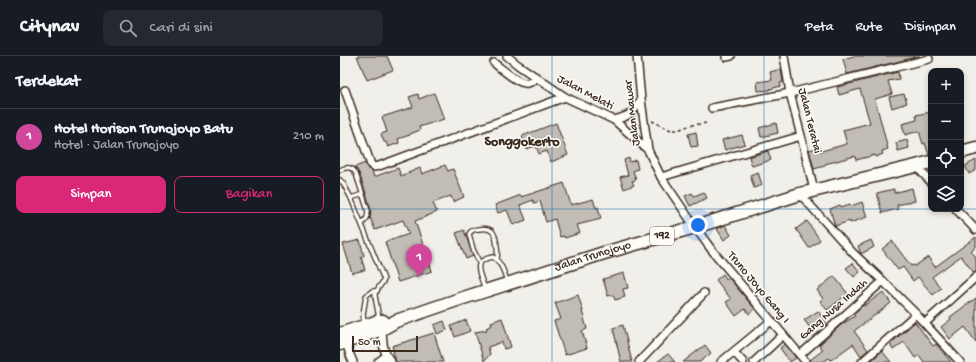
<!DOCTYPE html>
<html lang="id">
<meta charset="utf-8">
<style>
body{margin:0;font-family:"Gochi Hand",sans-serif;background:#242831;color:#f1f3f6}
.controls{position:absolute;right:12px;top:12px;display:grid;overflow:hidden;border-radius:8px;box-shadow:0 2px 6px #0003}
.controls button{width:36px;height:36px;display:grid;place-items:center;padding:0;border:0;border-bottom:1px solid #363941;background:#171b24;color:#f1f3f6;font:20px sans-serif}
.scale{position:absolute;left:12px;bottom:10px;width:66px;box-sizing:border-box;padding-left:4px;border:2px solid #3b2a1e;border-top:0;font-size:11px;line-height:14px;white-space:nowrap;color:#3b2a1e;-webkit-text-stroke:3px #fdfcf7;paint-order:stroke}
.you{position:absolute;left:358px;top:169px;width:14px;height:14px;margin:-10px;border:3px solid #fff;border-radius:50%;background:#1a73e8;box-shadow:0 0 0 6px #1a73e833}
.badge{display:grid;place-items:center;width:26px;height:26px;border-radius:50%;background:#db2777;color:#fff;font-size:13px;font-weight:700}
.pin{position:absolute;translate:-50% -33px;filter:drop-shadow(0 1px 2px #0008)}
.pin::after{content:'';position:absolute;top:21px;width:14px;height:12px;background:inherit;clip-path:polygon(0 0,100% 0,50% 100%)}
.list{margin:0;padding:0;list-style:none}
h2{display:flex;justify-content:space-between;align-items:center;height:52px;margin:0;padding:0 16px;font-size:17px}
h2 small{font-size:13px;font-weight:400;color:#9ea1a6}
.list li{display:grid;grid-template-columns:26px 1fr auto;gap:12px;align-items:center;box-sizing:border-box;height:56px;padding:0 16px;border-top:1px solid #363941}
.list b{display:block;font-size:15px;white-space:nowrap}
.list p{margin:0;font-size:13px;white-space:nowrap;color:#9ea1a6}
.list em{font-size:13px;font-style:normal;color:#9ea1a6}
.actions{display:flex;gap:8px;padding:12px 16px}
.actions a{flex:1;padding:9px 0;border:1px solid #db2777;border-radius:8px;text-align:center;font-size:14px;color:#db2777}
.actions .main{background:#db2777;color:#fff}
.icon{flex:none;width:22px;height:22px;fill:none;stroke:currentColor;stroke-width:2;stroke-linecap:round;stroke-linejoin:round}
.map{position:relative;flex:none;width:636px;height:306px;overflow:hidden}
header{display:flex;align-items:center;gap:24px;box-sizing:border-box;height:56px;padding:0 20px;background:#171b24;border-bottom:1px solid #363941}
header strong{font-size:19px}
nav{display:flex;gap:22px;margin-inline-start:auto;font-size:14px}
.search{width:280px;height:36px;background:#242831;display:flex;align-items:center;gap:10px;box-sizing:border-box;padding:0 14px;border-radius:8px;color:#9ea1a6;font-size:15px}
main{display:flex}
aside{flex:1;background:#171b24}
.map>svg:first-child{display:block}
.building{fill:#c1bcb4;stroke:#3b2a1e}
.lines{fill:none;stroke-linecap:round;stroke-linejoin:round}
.service-casing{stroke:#3b2a1e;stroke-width:6}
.minor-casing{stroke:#3b2a1e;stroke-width:10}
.primary-casing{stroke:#3b2a1e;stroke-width:15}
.path{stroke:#3b2a1e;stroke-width:1.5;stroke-dasharray:3 3;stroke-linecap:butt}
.service{stroke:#fdfcf7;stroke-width:3.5}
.minor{stroke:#fdfcf7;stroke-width:7}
.primary{stroke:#fdfcf7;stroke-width:12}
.grid{fill:none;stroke:#1f6fb2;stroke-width:1;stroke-opacity:0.55}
.labels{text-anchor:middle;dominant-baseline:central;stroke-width:3;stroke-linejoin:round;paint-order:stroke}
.shield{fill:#fdfcf7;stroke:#75695f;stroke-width:1}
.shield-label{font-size:11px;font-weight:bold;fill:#3b2a1e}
.street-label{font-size:12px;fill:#3b2a1e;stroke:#fdfcf7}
.quarter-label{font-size:14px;font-weight:bold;fill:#3b2a1e;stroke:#fdfcf7}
</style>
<header>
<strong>Citynav</strong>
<div class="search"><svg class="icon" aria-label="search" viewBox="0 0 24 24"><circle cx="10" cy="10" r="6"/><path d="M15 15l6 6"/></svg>Cari di sini</div>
<nav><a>Peta</a><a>Rute</a><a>Disimpan</a></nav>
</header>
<main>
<aside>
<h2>Terdekat<small></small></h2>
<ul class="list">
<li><span class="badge" style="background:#d1479c">1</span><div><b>Hotel Horison Trunojoyo Batu</b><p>Hotel · Jalan Trunojoyo</p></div><em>210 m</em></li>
</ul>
<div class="actions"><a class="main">Simpan</a><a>Bagikan</a></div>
</aside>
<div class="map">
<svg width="636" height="306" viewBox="0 0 636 306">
<rect width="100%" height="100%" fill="#f1efea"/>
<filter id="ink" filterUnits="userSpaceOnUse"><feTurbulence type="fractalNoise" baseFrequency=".025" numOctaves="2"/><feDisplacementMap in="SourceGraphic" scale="8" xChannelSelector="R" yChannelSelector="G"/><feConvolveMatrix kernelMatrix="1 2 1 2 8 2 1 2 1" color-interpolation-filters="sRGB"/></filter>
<g filter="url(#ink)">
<g class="building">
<polygon points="17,0 47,0 53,14 27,24"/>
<polygon points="514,0 580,0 507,18 503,3"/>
<polygon points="441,13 443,26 440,27 441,30 430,33 430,34 418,35 417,26 432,24 430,16"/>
<polygon points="558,16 559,23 548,25 552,38 535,43 548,93 542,95 543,98 536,101 535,99 516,104 515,100 485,108 485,110 474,113 469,94 480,91 481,95 507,88 503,74 530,67 520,33 499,39 497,31"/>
<polygon points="94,37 104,63 79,71 80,74 70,78 70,79 58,83 59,87 48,91 46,86 44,86 41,78 47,76 42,61 73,51 69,41 78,38 79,43"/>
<polygon points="564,38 567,47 552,52 549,41"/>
<polygon points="591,56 591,99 589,99 585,87 583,88 579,75 565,79 562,68 577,64 576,59"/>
<polygon points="216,67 228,99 211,106 207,95 199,98 196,90 186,93 182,80"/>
<polygon points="436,67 438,77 421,81 419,72"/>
<polygon points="356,76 358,90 351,91 348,78"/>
<polygon points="402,79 405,88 385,94 382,84"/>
<polygon points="567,84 569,92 558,95 556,87"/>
<polygon points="428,95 431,104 412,110 409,101"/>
<polygon points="289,102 290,106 296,104 298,113 293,115 296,124 292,125 294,129 284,133 280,121 288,119 284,104"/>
<polygon points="636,104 636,114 629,118 625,110"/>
<polygon points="25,107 28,113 32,115 34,121 58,112 61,120 80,112 82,118 105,109 108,115 113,113 124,141 113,146 111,140 93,147 97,156 75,165 92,215 58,226 45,186 69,178 63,164 35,174 30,161 31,154 26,137 19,117 15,111"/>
<polygon points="418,116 422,129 414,132 410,119"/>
<polygon points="224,127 231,149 253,143 256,152 258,151 261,163 237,169 240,177 225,182 224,180 220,181 215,163 206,166 200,145 194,147 193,144 180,149 186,164 173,169 167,154 158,157 155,149 181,139 181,141"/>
<polygon points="572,132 575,145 557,149 558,153 542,157 537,137 554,133 554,137"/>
<polygon points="364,136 367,142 350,150 345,140 352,137 354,140"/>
<polygon points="522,146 527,161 510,167 510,165 495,170 490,153 500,149 501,151 510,148 511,150"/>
<polygon points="467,165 480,184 469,192 456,173"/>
<polygon points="385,169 391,179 384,184 377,173"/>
<polygon points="124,174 133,200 126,203 116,177"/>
<polygon points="636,181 636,191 631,195 636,201 636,216 634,217 621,200 592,221 601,232 593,239 578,221 573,225 563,211 558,214 542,193 552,185 571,210 573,209 575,210 588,201 595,211"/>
<polygon points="20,184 24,200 21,201 25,214 12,217 3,188"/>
<polygon points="531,184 534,191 521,198 518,190"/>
<polygon points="513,207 520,216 514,221 506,212"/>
<polygon points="284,217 288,232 283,233 285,241 275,244 273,239 268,240 263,223"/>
<polygon points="383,218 387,224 389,222 415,253 409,258 405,253 396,260 386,246 391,243 376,224"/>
<polygon points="494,220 508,238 487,254 480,245 483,243 477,234"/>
<polygon points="543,236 551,247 514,275 528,294 521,300 513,288 491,304 489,302 483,306 471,306 470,304 483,294 479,289 501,269 515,260 513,258 523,249 524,250"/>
<polygon points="238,239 243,255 242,255 247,273 242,275 247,292 225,299 214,265 221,263 215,247"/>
<polygon points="636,242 636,286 625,271 610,283 601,271 611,263 610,261"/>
<polygon points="478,255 487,268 482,272 479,268 471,273 464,264"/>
<polygon points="162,262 171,291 164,293 162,286 148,291 150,298 144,305 135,276 147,274 146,272 152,269 151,266"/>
<polygon points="126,264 130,275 115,281 111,270"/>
<polygon points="104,265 107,274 97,278 94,269"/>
<polygon points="575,266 593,290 596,288 611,306 584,306 579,299 575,302 564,286 553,294 550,288"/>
<polygon points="283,269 292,306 281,306 273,272"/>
<polygon points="94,277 103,306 56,306 52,290"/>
<polygon points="445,288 456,302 450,306 440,292"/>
<polygon points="365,289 371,297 360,306 343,306"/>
<polygon points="542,295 551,306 530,306"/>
<polygon points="328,298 335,306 317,306"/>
</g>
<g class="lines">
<defs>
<g id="service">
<path d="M 0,114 C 7,110 13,111 16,118 L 28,155 L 27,162 L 22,168"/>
<polyline points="0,124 3,127 11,142 43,221 44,224 35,237 35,240 39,262"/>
<polyline points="11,142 23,138"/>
<path d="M 139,206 L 133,193 L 129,178 C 131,174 135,173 139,173 C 144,172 148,172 152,175 C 157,180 158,196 157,203"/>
<path d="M 145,233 C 140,217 130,205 153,201 C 161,206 164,216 167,225"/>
<polyline points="24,268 23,258 26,240 32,235 37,235"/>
</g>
<g id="minor">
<polyline points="167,0 178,9 225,41 274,64 308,94"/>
<polyline points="297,0 301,44 308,94 321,121 355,171 371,193 466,306"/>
<polyline points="444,0 450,37 461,80 474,134"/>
<polyline points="386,1 391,0"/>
<path d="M 154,7 C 161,12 177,27 185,27 C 190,28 193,25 196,21"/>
<polyline points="5,34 31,109 34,111 39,110 225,41"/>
<polyline points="372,52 450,37 589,3"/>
<path d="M 274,64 C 290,60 292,58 301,44"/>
<polyline points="576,110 591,126"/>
<polyline points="321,121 461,80"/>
<polyline points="460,138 513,197 543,225 576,258 620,306"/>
<polyline points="616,153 636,174"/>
<polyline points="585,267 636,221"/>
<path d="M 42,273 C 43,286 42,295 51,306"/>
<polyline points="6,286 10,299 13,306"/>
<polyline points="394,296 403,306"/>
<polyline points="460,299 543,225"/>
<polyline points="38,306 46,300"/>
<polyline points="299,306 364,237"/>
<polyline points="381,306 431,265"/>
<polyline points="414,306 443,279"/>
<polyline points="522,306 576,258"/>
</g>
<g id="primary">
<polyline points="621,96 636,92"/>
<polyline points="0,278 39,265 43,265"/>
<path id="s1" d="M 0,288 L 42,273 L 56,265 L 120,243 L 264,197 L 355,171 L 460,138 L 576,110 L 591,106"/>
</g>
</defs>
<use href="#service" class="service-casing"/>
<use href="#minor" class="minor-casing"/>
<use href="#primary" class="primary-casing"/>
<polyline class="path" points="312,65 331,74 338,74 351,69 368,67"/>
<use href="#service" class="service"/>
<use href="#minor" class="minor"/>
<use href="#primary" class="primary"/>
</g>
</g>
<path class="grid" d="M 212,0 L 212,306M 424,0 L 424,306M 0,153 L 591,153M 591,153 L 621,153M 621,153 L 636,153"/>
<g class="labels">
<rect class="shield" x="310" y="171" width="24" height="18" rx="3"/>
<g class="shield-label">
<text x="322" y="180">192</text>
</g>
<g class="street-label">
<text transform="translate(245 37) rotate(28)">Jalan Melati</text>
<text transform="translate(293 57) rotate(-97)">Jalan Mawar</text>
<text transform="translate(469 65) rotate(76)">Jalan Teratai</text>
<text stroke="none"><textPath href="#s1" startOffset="268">Jalan Trunojoyo</textPath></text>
<text transform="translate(418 232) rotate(50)">Truno Joyo Gang I</text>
<text transform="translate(494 254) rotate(-41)">Gang Nusa Indah</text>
</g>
<g class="quarter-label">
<text x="182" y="86">Songgokerto</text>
</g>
</g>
</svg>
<div class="controls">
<button>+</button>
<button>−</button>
<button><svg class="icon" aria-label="locate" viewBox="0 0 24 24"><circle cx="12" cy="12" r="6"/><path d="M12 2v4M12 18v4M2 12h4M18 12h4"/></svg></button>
<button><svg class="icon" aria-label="layers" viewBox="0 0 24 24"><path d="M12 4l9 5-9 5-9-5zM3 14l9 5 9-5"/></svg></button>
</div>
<div class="scale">50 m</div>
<div class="you"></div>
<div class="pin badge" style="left:79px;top:221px;background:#d1479c">1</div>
</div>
</main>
